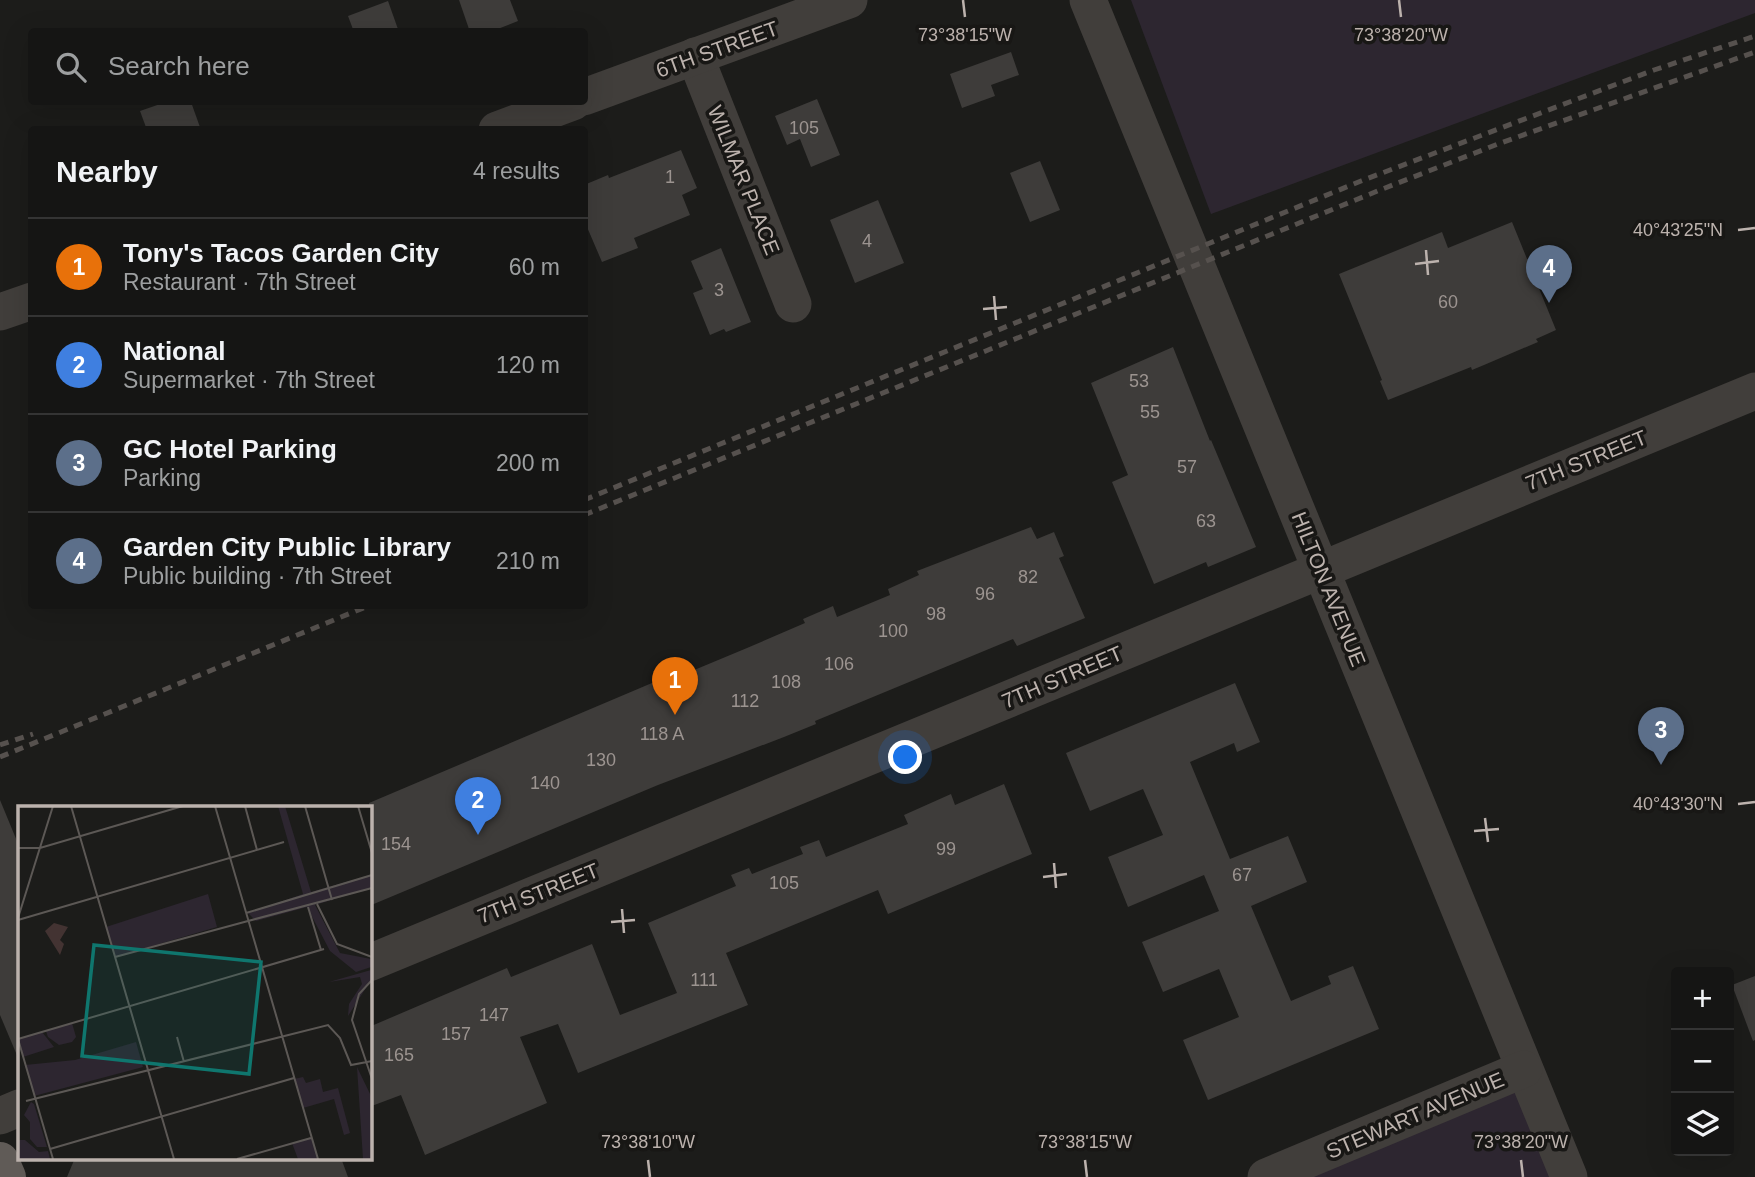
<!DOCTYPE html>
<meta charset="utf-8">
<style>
body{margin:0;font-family:Arial,sans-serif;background:#1e1e1d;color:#f1f3f6}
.controls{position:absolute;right:21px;bottom:21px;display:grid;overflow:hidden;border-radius:7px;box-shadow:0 7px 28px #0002}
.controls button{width:63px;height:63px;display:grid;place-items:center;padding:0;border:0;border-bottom:2px solid #343434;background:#151514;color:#f1f3f6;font:35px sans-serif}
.you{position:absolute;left:906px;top:758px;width:24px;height:24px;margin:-18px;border:5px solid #fff;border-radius:50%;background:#1a73e8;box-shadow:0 0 0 10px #1a73e833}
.badge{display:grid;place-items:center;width:46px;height:46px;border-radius:50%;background:#3ebcf1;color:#fff;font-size:23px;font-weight:700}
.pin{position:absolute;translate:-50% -58px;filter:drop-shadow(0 2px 4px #0008)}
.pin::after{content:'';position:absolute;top:37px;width:24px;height:21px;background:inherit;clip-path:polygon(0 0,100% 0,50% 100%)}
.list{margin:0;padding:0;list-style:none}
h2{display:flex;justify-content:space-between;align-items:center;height:91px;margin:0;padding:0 28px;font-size:30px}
h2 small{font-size:23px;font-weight:400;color:#9d9fa0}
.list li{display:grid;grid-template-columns:46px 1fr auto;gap:21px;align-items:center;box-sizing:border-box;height:98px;padding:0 28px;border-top:2px solid #343434}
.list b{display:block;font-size:26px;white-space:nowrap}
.list p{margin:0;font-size:23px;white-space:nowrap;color:#9d9fa0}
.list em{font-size:23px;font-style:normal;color:#9d9fa0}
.icon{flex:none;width:38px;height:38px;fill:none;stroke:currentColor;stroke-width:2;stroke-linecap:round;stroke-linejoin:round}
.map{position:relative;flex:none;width:1755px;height:1177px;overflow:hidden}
.search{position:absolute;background:#151514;box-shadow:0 7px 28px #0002;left:28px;top:28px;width:560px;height:77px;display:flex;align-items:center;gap:18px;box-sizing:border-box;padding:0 24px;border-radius:7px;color:#9d9fa0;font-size:26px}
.panel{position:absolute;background:#151514;box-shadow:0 7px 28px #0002;left:28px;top:126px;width:560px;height:483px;border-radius:7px}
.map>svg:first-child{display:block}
.green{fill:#2d2630}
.building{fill:#3e3c3a}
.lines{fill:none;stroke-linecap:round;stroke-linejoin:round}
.minor{stroke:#413e3b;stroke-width:37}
.major{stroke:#605b57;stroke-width:38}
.rail{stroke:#56514e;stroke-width:5;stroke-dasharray:9 7;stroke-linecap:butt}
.ticks{fill:none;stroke:#bcb2ad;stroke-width:2.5}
.labels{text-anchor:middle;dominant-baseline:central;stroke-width:7;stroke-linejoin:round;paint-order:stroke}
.number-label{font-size:18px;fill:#9c9490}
.street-label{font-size:21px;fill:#bcb2ad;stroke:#181715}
.inset-road{fill:none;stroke:#5c5855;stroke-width:2}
.view{fill:#0f766e;fill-opacity:0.15;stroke:#0f766e;stroke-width:3.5}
.inset-edge{fill:none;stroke:#bcb2ad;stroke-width:3.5}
.ticks-label{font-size:18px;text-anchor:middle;fill:#bcb2ad;stroke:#181715;stroke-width:7;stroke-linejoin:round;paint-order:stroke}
</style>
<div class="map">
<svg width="1755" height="1177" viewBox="0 0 1755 1177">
<rect width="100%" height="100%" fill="#1c1c1a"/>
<g class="green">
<polygon points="1131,0 1755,0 1755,13 1211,214"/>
<polygon points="1524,1069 1568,1177 1267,1177"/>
</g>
<g class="building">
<polygon points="459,0 510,0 518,21 490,32 470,32"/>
<polygon points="388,1 399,32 354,32 348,16"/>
<polygon points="1011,52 1019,75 991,85 995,96 962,108 950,74"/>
<polygon points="817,99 840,155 811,167 800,139 787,145 775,116"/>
<polygon points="166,102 191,102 201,130 147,130 140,111"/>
<polygon points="681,150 697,188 682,195 690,215 634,238 638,248 602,262 584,220 584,185 608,175 609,178"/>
<polygon points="1040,161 1060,210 1030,222 1010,173"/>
<polygon points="878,200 904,263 855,283 830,220"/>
<polygon points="1512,222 1556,330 1536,339 1538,342 1484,365 1472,370 1471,367 1388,400 1380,381 1382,380 1339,274 1442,232 1448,248"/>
<polygon points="721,248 751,322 726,332 724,329 710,335 693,293 703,289 691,261"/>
<polygon points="1173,347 1210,441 1211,440 1256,547 1208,567 1206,562 1154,584 1112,482 1128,475 1091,383"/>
<polygon points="1031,527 1037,539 1054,532 1064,556 1059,558 1085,618 1017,646 1013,639 815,721 816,724 784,737 658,785 369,906 369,803 685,669 687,673 747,648 805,623 803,619 833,606 837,617 890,595 888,589 919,575 917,571"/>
<polygon points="1235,683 1260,742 1237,752 1234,743 1190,762 1230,859 1288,836 1307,882 1251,906 1291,1001 1331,984 1328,976 1353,966 1379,1029 1208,1100 1183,1040 1239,1017 1219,969 1163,992 1142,942 1219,911 1204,875 1128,907 1108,857 1163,835 1143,789 1090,811 1066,753"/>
<polygon points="1004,784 1032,854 888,914 878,890 726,953 748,1005 578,1073 558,1024 520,1037 547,1103 425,1155 401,1095 369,1107 369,1027 507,968 511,977 592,944 620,1015 677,993 648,923 736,886 731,875 749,868 752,874 803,854 800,847 819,840 826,857 908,824 904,815 951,794 955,805"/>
<polygon points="0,800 19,846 19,1060 0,1015"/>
<polygon points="1755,976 1755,1040 1753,1041 1732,985"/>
<polygon points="75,1158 341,1158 348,1177 67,1177"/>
</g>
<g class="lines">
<g class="minor">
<polyline points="1088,0 1569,1177"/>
<polyline points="695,56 793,304"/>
<polyline points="584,97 849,0"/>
<polyline points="497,130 573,102"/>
<polyline points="0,312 32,301"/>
<polyline points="369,963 1755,391"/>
<polyline points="0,1116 19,1108"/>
<polyline points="1266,1177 1524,1069"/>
</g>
<polyline class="major" points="0,1161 7,1177"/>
<g class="rail">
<polyline points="584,500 1361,181 1654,70 1755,36"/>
<polyline points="584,515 1380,190 1498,144 1755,52"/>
<polyline points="0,745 33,734"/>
<polyline points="0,757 368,606"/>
</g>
</g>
<path class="ticks" d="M 963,0 L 965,17M 1399,0 L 1401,17M 1738,230 L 1755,228M 1426,250 L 1428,275M 1415,264 L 1439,261M 994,296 L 996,320M 983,309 L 1007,307M 1738,804 L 1755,802M 1485,818 L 1488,842M 1474,831 L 1499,829M 1054,863 L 1056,888M 1043,877 L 1067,874M 622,909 L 624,933M 611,922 L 635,920M 648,1160 L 650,1177M 1085,1160 L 1087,1177M 1521,1160 L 1523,1177"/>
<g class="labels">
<g class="number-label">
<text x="804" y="128">105</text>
<text x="670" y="177">1</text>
<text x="867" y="241">4</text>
<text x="719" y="290">3</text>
<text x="1448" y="302">60</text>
<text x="1139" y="381">53</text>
<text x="1150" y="412">55</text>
<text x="1187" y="467">57</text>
<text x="1206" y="521">63</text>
<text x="1028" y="577">82</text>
<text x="985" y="594">96</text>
<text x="936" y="614">98</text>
<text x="893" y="631">100</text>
<text x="839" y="664">106</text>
<text x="786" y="682">108</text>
<text x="745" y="701">112</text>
<text x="662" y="734">118 A</text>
<text x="601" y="760">130</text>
<text x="545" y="783">140</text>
<text x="396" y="844">154</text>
<text x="946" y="849">99</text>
<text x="1242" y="875">67</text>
<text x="784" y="883">105</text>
<text x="704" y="980">111</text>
<text x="494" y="1015">147</text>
<text x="456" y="1034">157</text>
<text x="399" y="1055">165</text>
</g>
<g class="street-label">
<text transform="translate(717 49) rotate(-20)">6TH STREET</text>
<text transform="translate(744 180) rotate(68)">WILMAR PLACE</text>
<text transform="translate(1586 460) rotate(-22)">7TH STREET</text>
<text transform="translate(1329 589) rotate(68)">HILTON AVENUE</text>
<text transform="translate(1062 677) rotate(-23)">7TH STREET</text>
<text transform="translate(538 893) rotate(-22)">7TH STREET</text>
<text transform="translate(1415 1115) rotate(-23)">STEWART AVENUE</text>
</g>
</g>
<g transform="translate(18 806)">
<rect width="354" height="354" fill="#1c1c1a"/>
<path d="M 260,0 L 267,0 L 293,86 L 353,69 L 353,82 L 297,99 L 322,147 L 353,153 L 353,161 L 338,166 L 312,145 L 289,101 L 238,115 L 230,107 L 285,88 ZM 190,88 L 199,121 L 97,151 L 88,121 ZM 353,164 L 353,174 L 330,210 L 331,198 L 344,178 L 342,171 L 311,176 ZM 54,217 L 58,231 L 54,236 L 41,239 L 30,231 L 28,225 ZM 24,226 L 36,241 L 5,251 L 0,233 ZM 118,236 L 125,261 L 16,290 L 7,259 L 57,254 ZM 339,261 L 353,290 L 353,353 L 345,353 ZM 285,271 L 288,277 L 302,273 L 305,286 L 320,282 L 332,327 L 326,329 L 316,293 L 285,302 L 276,273 ZM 13,296 L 16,298 L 29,341 L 19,341 L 12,333 L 12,316 L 6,309 ZM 294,331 L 300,353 L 280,353 L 274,337 ZM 0,334 L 7,334 L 21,346 L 30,345 L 32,353 L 0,353 Z" fill="#2d2630"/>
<path d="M 36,117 L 50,121 L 42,134 L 46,138 L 42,149 L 27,125 Z" fill="#433332"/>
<path class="inset-road" d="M 53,0 L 156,353M 197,0 L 300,353M 227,0 L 239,44M 287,0 L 314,94M 340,0 L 354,47M 0,42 L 22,42 L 165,0M 299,98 L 319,138 L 354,151M 290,101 L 303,144M 228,107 L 354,69M 0,112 L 35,0M 0,114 L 266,36M 230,115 L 354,82M 97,151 L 230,115M 354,174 L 341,188 L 334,214 L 354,273M 159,231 L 166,256M 0,233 L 306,143M 0,233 L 35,353M 8,295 L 310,219 L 322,232 L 333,259 L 354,255M 32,343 L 276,272M 219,353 L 293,332"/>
<path class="view" d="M 76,139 L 243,156 L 231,268 L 64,250 Z"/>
<rect width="354" height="354" class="inset-edge"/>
</g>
<g class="ticks-label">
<text x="965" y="41">73°38'15"W</text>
<text x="1401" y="41">73°38'20"W</text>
<text x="1678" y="236">40°43'25"N</text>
<text x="1678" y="810">40°43'30"N</text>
<text x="648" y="1148">73°38'10"W</text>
<text x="1085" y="1148">73°38'15"W</text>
<text x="1521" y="1148">73°38'20"W</text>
</g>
</svg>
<div class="controls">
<button>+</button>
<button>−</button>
<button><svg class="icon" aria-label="layers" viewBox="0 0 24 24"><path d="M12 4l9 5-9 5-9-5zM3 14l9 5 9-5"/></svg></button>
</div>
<div class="you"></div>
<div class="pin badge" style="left:675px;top:715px;background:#e8710a">1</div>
<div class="pin badge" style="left:478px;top:835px;background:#3f7fe0">2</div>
<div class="pin badge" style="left:1661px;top:765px;background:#5c6f8a">3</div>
<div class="pin badge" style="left:1549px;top:303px;background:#5c6f8a">4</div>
<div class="search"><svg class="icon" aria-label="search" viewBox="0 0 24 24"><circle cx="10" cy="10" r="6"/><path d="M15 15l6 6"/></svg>Search here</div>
<section class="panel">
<h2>Nearby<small>4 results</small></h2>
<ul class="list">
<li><span class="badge" style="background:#e8710a">1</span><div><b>Tony's Tacos Garden City</b><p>Restaurant · 7th Street</p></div><em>60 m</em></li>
<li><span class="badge" style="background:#3f7fe0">2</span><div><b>National</b><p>Supermarket · 7th Street</p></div><em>120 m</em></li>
<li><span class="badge" style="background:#5c6f8a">3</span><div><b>GC Hotel Parking</b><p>Parking</p></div><em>200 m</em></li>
<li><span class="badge" style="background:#5c6f8a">4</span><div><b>Garden City Public Library</b><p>Public building · 7th Street</p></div><em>210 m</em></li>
</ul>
</section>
</div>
